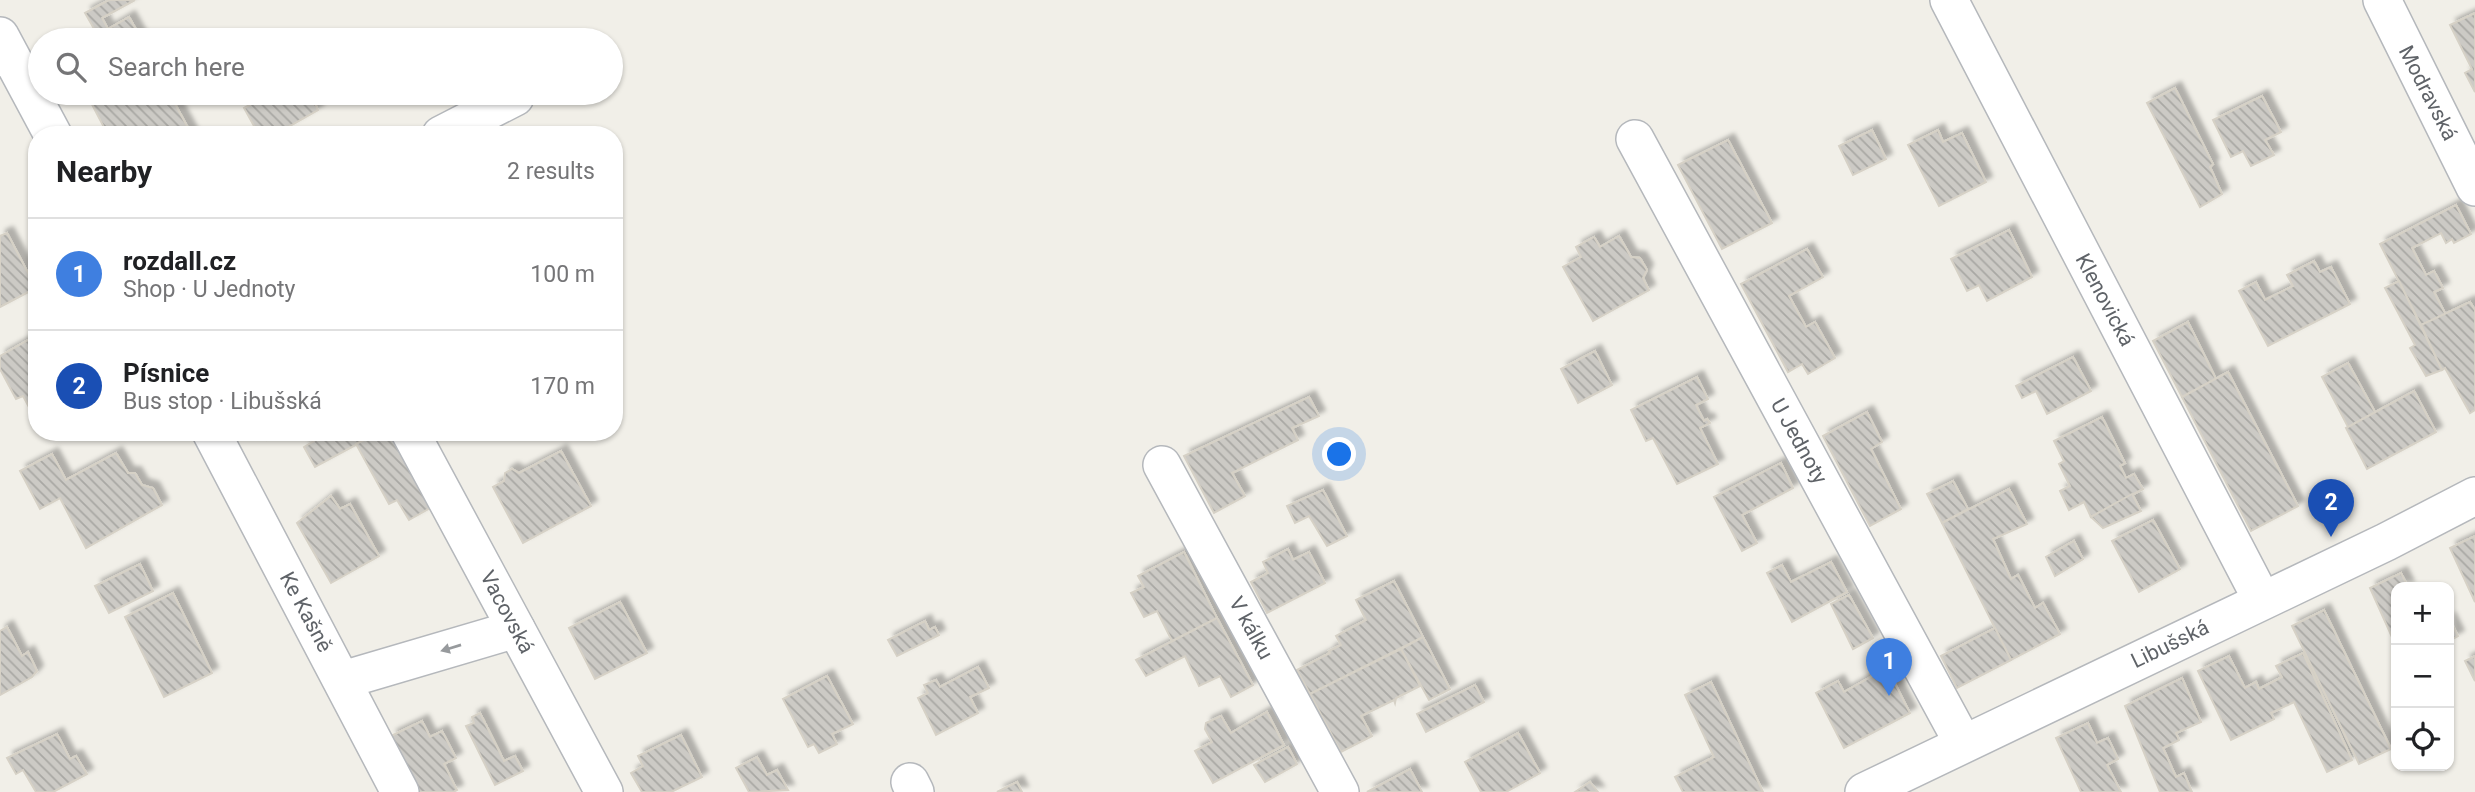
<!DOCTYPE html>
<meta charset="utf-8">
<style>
body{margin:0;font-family:Roboto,sans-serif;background:#f2f2f2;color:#202124}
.controls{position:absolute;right:21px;bottom:21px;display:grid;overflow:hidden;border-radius:14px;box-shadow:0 2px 5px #0004}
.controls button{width:63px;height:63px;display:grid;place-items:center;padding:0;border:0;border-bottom:2px solid #e0e0e0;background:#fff;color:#202124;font:35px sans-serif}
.you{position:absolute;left:1340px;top:455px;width:24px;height:24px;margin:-18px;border:5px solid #fff;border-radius:50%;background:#1a73e8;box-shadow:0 0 0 10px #1a73e833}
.badge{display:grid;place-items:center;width:46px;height:46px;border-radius:50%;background:#1a73e8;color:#fff;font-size:23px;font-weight:700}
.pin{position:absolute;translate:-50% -58px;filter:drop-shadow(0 2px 4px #0008)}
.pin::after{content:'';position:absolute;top:37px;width:24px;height:21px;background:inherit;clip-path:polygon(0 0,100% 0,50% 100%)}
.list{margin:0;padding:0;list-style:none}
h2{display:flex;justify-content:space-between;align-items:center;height:91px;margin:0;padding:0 28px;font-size:30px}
h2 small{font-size:23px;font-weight:400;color:#757577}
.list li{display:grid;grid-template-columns:46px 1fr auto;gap:21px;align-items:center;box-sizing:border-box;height:112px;padding:0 28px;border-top:2px solid #e0e0e0}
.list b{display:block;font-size:26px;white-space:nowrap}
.list p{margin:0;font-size:23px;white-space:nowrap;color:#757577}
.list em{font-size:23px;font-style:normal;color:#757577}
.icon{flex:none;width:38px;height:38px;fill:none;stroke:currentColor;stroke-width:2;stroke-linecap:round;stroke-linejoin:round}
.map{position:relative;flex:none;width:2475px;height:792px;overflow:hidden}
.search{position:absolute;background:#fff;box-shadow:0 2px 5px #0004;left:28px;top:28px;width:595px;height:77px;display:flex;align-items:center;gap:18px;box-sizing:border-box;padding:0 24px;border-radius:38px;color:#757577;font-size:26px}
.panel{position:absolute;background:#fff;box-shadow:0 2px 5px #0004;left:28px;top:126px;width:595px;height:315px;border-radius:28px}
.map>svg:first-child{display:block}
.building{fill:url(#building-back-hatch);stroke:#d6d1c6;stroke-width:2;filter:url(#shadow)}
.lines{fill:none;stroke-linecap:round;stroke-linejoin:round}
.minor-casing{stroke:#b5b8bc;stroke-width:40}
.minor{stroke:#fff;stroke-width:37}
.oneway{fill:#979a9d}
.labels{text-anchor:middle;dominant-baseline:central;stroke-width:5;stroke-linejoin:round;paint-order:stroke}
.street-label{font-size:21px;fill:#5f6368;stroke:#fff}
</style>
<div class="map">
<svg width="2475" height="792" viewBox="0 0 2475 792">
<defs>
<pattern id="building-back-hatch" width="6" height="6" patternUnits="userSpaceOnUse" patternTransform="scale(1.75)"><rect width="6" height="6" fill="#cccac5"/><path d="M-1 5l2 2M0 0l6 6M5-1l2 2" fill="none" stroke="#a9a8a4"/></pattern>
<filter id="shadow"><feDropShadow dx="6" dy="-6" stdDeviation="2" flood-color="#0004"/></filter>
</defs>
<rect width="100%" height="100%" fill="#f1efe8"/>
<g class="building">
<polygon points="109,0 135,0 102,18 108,29 97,34 85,13"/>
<polygon points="2475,13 2475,92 2465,73 2472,69 2450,25"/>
<polygon points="129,17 142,40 86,40 108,29"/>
<polygon points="2175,88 2213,164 2210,167 2222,194 2200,207 2147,103"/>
<polygon points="86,93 169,93 192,135 108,135"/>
<polygon points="258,93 310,93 318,110 274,135 259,135 244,108 261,99"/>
<polygon points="2262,96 2281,132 2265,140 2274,155 2251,166 2243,151 2231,157 2213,120"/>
<polygon points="1872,130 1886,159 1853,175 1839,146"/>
<polygon points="1938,130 1943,142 1962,133 1986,182 1939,206 1908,145"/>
<polygon points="1728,140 1772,223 1722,249 1678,165"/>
<polygon points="2456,205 2471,234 2454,243 2452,239 2446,243 2441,233 2412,248 2426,275 2434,271 2443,288 2434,292 2446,315 2421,325 2380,244"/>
<polygon points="2009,230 2032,277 1987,301 1979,285 1967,291 1951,259"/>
<polygon points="7,233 36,288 0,307 0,236"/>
<polygon points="1619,236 1631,257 1640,258 1647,270 1643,278 1649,290 1593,321 1563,267 1581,257 1576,247 1594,237 1600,247"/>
<polygon points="1807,249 1823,277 1789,296 1806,327 1815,322 1835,358 1808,374 1802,364 1788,372 1741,284"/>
<polygon points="2314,261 2320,272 2331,267 2350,304 2268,346 2239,291 2256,282 2265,300 2293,286 2287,275"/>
<polygon points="2399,281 2442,370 2426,376 2410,348 2415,345 2385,288"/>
<polygon points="2470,302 2475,310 2475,410 2470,413 2445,368 2442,370 2421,325"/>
<polygon points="2188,322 2216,379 2182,397 2153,341"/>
<polygon points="37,335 37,422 23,396 16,399 0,369 0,356"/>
<polygon points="1595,351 1612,385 1578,403 1561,369"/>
<polygon points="2073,357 2091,391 2047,414 2036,391 2022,398 2016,386"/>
<polygon points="2348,363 2375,412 2348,427 2322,377"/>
<polygon points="2228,372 2298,506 2251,531 2182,397"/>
<polygon points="1697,377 1708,399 1696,405 1704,421 1707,419 1710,423 1700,428 1718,464 1677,484 1653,438 1646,441 1631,410"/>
<polygon points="2414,391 2436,432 2367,469 2346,428"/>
<polygon points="1309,397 1319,416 1292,428 1298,440 1232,473 1245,496 1214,513 1184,456"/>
<polygon points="1867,412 1882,442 1871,449 1901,509 1870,526 1823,436"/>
<polygon points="2102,417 2125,463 2120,466 2126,478 2134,474 2143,489 2091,517 2084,502 2069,510 2060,491 2070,486 2059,464 2064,461 2054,441"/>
<polygon points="263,432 283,432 267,440"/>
<polygon points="361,432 365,440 315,467 304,447 329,432"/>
<polygon points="380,432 389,432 430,508 409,520 397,500 389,504 356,444"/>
<polygon points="561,451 591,506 523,543 493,487 504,481 505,473 512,469 519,473"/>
<polygon points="116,453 128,473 135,473 142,485 153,488 162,505 86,548 60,498 40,509 20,471 52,454 66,480"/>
<polygon points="1781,463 1793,488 1742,515 1757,543 1742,551 1714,497"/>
<polygon points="1953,481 1968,509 1942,523 1927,494"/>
<polygon points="2009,489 2027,524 1993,539 2011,579 2018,575 2035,608 2043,603 2060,634 2011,660 1942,523"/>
<polygon points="1323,490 1347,536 1327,546 1309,516 1295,523 1287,506"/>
<polygon points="2132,494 2141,511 2103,528 2091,517"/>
<polygon points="331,496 340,509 350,504 379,556 331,583 297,523"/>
<polygon points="2153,520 2180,569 2139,592 2112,541"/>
<polygon points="2475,536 2475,602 2450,548"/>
<polygon points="2074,541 2083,559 2055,576 2046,557"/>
<polygon points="1288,549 1293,560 1309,552 1325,583 1267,613 1251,582 1268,573 1263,562"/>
<polygon points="1184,552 1217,618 1172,641 1157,611 1144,617 1131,593 1144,587 1138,576"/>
<polygon points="1831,562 1847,592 1792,622 1767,573 1782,565 1791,582"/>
<polygon points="140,564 153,591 109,613 95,586"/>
<polygon points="2401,573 2408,587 2396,587 2396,646 2370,588"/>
<polygon points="1394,581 1423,637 1310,694 1297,670 1330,653 1329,651 1341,645 1336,636 1366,620 1356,600"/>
<polygon points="173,593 212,673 164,697 125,617"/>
<polygon points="1849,595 1873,638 1853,649 1831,604"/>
<polygon points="620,602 647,653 595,679 569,628"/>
<polygon points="2324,610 2391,749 2359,764 2292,626"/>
<polygon points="1217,618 1253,685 1231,697 1220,676 1199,686 1185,656 1146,676 1136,660"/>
<polygon points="2449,618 2458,636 2449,641"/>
<polygon points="925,621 929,630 935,627 939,635 897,656 888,640"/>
<polygon points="7,627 22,656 28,652 37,671 32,677 0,695 0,631"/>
<polygon points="1995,628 2011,660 1957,688 1941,656"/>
<polygon points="1423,637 1450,689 1429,700 1401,649"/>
<polygon points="1401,649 1420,686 1396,698 1395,703 1394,700 1361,716 1372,736 1341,752 1310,694"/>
<polygon points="2303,653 2352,760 2327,772 2294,702 2271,713 2274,719 2231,740 2198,671 2229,656 2245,688 2256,682 2259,689 2282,677 2276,666"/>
<polygon points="2475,656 2475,681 2465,661"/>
<polygon points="978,667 989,688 970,697 978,713 936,735 918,698 928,693 924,685 936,680 940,687"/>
<polygon points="1887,668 1910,713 1844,748 1816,693 1838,681 1844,692"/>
<polygon points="827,676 853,724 832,734 837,744 819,753 814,744 808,747 783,699"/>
<polygon points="2182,678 2201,722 2176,733 2179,740 2163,748 2176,777 2184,773 2192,792 2160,792 2125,706"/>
<polygon points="1711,682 1763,792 1683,792 1675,777 1714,757 1685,695"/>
<polygon points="1475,685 1484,702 1426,732 1417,714"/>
<polygon points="1267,712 1284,745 1213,783 1195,751 1212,742 1205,729 1206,723 1221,716 1231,733"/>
<polygon points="480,713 504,761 515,756 523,771 495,785 466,726 474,723 472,717"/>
<polygon points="422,721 430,737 442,731 456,758 444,764 457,790 453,792 419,792 391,736"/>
<polygon points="2088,723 2097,743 2108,738 2118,759 2107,765 2121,792 2081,792 2056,738"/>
<polygon points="1518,733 1540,773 1506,792 1481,792 1465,762"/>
<polygon points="57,734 70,759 76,756 87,774 53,792 36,792 23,770 16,774 7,758"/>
<polygon points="681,735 702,777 671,792 642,792 631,773 643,766 638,756"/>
<polygon points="1288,747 1297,764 1265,782 1254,765"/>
<polygon points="757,757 767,775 777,770 788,790 749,792 736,768"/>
<polygon points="1410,769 1422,792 1367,792"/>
<polygon points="1017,782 1022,792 997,792"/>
<polygon points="1590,782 1598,792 1575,792"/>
</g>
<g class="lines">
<defs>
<g id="minor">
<polyline points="1949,0 2262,600"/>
<polyline points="2382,0 2475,187"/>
<polyline points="0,36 53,135"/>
<polyline points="441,135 515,97"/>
<polyline points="1635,139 1963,743"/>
<polyline points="211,432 400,792"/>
<polyline points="410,432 604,792"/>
<polyline points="1162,465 1340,792"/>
<polyline points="343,680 516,629"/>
<polyline points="910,782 915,792"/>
<polyline points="1864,792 2386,542 2475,496"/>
</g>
</defs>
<use href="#minor" class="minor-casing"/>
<use href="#minor" class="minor"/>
</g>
<defs><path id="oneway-solid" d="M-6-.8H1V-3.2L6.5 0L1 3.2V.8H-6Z" transform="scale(1.75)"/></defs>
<use class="oneway" href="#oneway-solid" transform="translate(451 648) rotate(163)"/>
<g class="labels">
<g class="street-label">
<text transform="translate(2428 93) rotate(63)">Modravská</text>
<text transform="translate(2105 300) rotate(62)">Klenovická</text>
<text transform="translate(1799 441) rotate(61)">U Jednoty</text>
<text transform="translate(306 612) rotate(62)">Ke Kašně</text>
<text transform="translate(507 612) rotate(62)">Vacovská</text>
<text transform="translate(1251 628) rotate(61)">V kálku</text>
<text transform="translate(2170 644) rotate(-26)">Libušská</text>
</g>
</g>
</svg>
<div class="controls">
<button>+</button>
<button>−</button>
<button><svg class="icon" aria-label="locate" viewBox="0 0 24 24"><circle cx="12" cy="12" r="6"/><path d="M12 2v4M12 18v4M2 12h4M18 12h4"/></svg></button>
</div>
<div class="you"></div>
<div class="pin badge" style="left:1889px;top:696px;background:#3f7fe0">1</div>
<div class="pin badge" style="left:2331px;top:537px;background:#1a4fb4">2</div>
<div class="search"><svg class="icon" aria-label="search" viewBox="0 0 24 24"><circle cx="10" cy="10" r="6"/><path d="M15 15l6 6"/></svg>Search here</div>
<section class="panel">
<h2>Nearby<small>2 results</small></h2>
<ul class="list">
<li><span class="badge" style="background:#3f7fe0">1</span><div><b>rozdall.cz</b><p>Shop · U Jednoty</p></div><em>100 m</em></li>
<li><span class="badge" style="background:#1a4fb4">2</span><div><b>Písnice</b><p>Bus stop · Libušská</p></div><em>170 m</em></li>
</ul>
</section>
</div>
